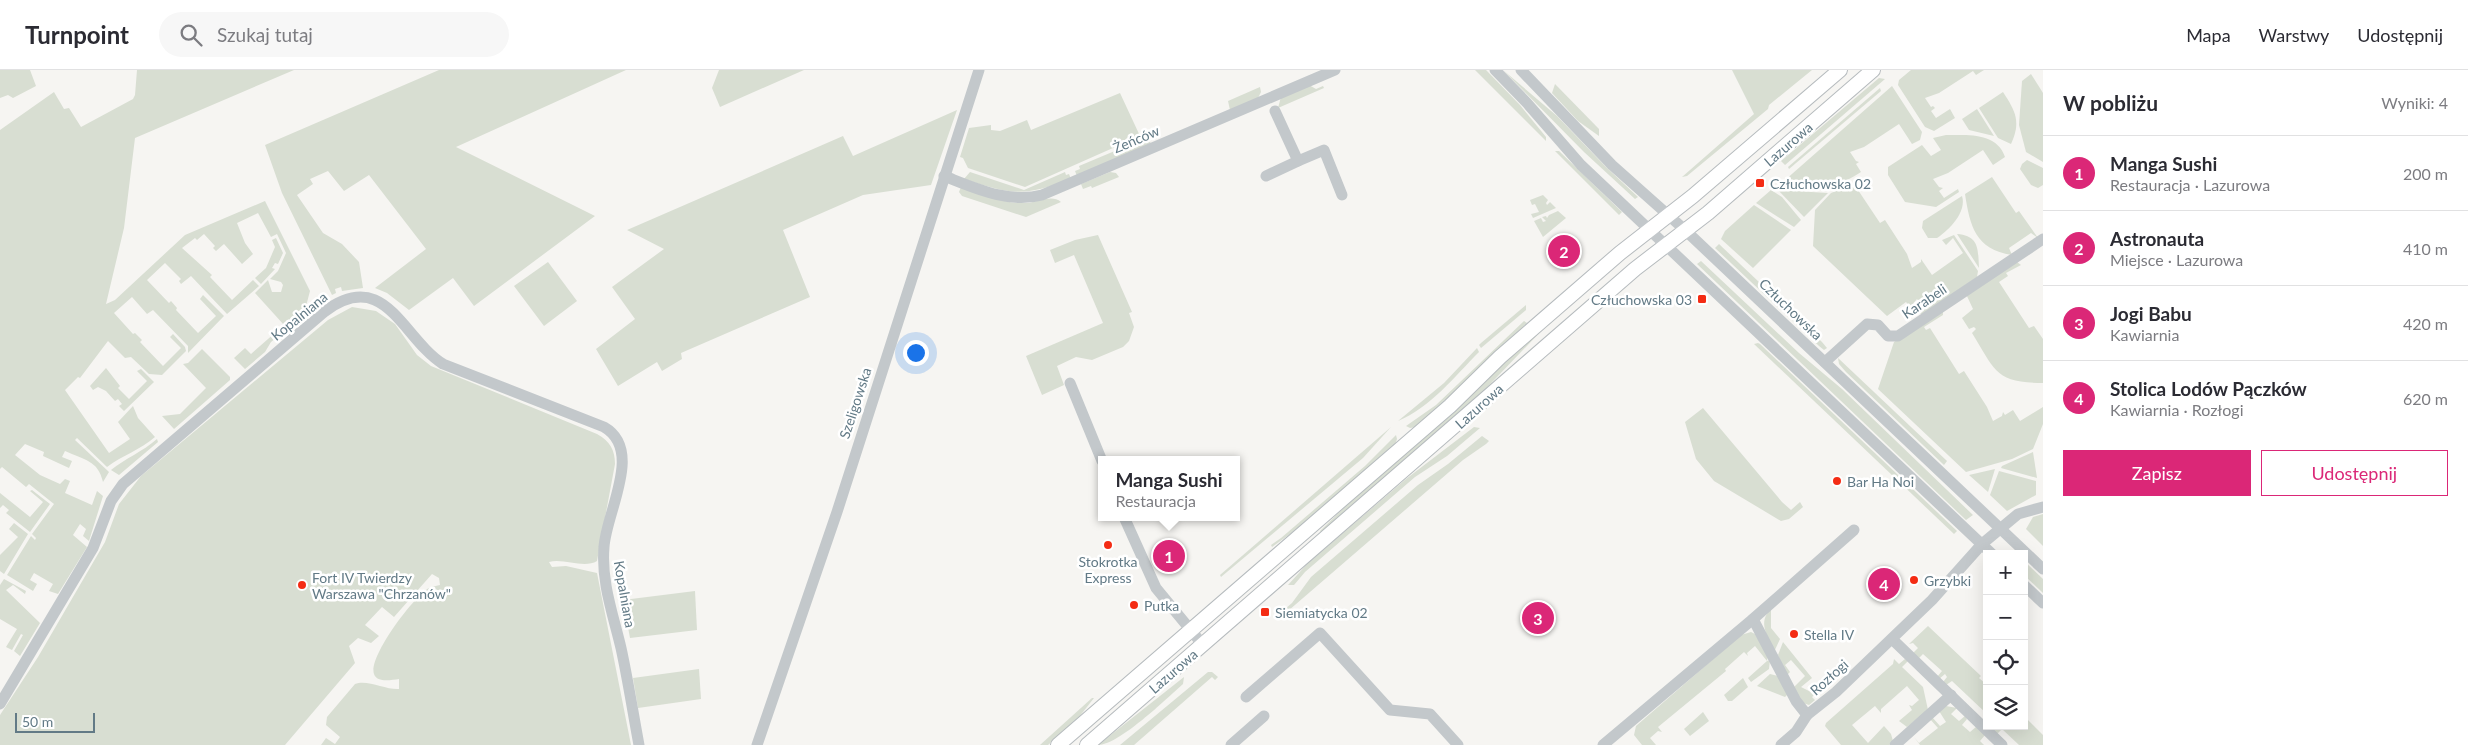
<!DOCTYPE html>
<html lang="pl">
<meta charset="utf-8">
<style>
body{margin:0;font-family:Lato,sans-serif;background:#f7f7f7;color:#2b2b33}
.controls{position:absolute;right:15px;bottom:15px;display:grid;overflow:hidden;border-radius:0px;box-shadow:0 5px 20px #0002}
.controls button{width:45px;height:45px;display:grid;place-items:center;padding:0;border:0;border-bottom:1px solid #e1e1e2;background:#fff;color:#2b2b33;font:25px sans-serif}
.scale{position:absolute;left:15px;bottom:12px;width:80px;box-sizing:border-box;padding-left:5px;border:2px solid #627a86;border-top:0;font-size:14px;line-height:18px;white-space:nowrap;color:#627a86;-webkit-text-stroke:4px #fff;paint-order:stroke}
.you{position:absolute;left:915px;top:282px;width:18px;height:18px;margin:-12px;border:4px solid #fff;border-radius:50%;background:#1a73e8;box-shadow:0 0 0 8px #1a73e833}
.badge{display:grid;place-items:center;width:32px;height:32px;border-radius:50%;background:#db2777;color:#fff;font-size:16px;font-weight:700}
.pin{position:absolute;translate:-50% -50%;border:2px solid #fff;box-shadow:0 1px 5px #0006}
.popup{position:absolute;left:1098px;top:386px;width:142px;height:65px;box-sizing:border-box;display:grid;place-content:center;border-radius:0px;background:#fff;filter:drop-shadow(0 1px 4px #0005);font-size:16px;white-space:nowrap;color:#7c7c81}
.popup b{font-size:19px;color:#2b2b33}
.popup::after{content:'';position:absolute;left:50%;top:100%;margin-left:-10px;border:10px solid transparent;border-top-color:#fff}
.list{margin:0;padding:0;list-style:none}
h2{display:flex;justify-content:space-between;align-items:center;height:65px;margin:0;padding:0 20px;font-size:21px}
h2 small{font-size:16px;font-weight:400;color:#7c7c81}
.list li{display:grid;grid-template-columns:32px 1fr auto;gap:15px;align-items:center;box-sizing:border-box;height:75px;padding:0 20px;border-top:1px solid #e1e1e2}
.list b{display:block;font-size:19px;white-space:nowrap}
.list p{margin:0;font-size:16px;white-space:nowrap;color:#7c7c81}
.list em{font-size:16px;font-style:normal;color:#7c7c81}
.actions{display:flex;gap:10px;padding:15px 20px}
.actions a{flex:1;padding:11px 0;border:1px solid #db2777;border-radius:0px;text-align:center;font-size:18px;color:#db2777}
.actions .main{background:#db2777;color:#fff}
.icon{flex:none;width:28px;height:28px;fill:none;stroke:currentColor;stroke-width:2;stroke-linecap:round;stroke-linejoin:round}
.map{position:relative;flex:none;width:2043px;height:675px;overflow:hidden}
header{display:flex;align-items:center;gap:30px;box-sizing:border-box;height:70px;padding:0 25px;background:#fff;border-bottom:1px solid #e1e1e2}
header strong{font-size:24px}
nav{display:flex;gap:28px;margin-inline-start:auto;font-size:18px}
.search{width:350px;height:45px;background:#f7f7f7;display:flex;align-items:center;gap:12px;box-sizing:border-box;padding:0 18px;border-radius:28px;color:#7c7c81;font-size:19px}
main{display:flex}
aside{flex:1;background:#fff}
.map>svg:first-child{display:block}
.green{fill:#d8ded2}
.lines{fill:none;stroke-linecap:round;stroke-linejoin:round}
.major-casing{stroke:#b6bbbe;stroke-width:16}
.minor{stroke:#c3c8cb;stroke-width:11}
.major{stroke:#fff;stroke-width:14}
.poi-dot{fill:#f42c14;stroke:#fff;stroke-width:2}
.labels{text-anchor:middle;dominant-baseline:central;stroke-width:5;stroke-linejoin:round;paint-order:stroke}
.street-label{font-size:14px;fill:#627a86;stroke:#fff}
.poi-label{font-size:14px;fill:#627a86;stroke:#fff;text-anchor:start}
</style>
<header>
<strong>Turnpoint</strong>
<div class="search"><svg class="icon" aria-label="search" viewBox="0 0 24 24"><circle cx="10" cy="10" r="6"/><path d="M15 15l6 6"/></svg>Szukaj tutaj</div>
<nav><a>Mapa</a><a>Warstwy</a><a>Udostępnij</a></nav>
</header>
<main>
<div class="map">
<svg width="2043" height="675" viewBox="0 0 2043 675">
<rect width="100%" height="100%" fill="#f6f5f2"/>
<g class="green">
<polygon points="0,0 30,0 36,16 13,28 8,25 0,28"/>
<path d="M 137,0 L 294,0 L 135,68 L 124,158 L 106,234 L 115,230 L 185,165 L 265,131 L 310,221 L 305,240 L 308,241 L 271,272 L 265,282 L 245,299 L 234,288 L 245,278 L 251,284 L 284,255 L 255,223 L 268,210 L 272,222 L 281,222 L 283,215 L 281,212 L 270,209 L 278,201 L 286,183 L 277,164 L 271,167 L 258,143 L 237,153 L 245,173 L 253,184 L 242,194 L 224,174 L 216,181 L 213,178 L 215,176 L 204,164 L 197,170 L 195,168 L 182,178 L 212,205 L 210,207 L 232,230 L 253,210 L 259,216 L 227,244 L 191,206 L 181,214 L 179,211 L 181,209 L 165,193 L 147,210 L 169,233 L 171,231 L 177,238 L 176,240 L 198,263 L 216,246 L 200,229 L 203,225 L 224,246 L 188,283 L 188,276 L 153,240 L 147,244 L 132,227 L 114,243 L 133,264 L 135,263 L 142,270 L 140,272 L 163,296 L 181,278 L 170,267 L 173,264 L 185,277 L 186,281 L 162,305 L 149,304 L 131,287 L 125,288 L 108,271 L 80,308 L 78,307 L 65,320 L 109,383 L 130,369 L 118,352 L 133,336 L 138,348 L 155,367 C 140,380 123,385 107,397 L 77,368 L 75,370 L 109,402 L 103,412 C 98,390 84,390 65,381 L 62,387 L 72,391 L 69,398 L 43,386 L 44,382 L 25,374 L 15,385 L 40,405 L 60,414 L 65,409 L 70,411 L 65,423 L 92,435 L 97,421 L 103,426 L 89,471 L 83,466 L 86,459 L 80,454 L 73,465 L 87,477 L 58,524 L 49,521 L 53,514 L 34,503 L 30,510 L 37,514 L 33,521 L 7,505 L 31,466 L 35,470 L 36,468 L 32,464 L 54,434 L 29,414 L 26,417 L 2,397 L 0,399 L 0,60 L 54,22 L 64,39 L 69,38 L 81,57 L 133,29 L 135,25 Z"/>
<polygon points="439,0 626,0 456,77 595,146 474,236 453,208 409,240 387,223 375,218 426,179 369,105 344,121 328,101 310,109 313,114 297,125 323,163 342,174 359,192 363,218 342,221 341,217 335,219 336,223 332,225 282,123 265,75"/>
<polygon points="719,0 804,0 720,37 712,18"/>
<polygon points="1475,0 1486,0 1520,35 1546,67 1546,71"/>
<polygon points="1503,0 1557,46 1605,96 1638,127 1635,129 1584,82"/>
<polygon points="1732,0 1812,0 1769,35 1768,39 1687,106 1682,107 1754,44"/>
<polygon points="1911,0 1984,0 1976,5 1973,1 1939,23 1925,28 1931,37 1933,36 1935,38 1931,41 1936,48 1950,39 1955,48 1934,61 1925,57 1898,15 1899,10"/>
<polygon points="2031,4 2043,23 2043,92 2026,82 2019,55 2022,11"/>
<polygon points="1879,8 1885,9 1785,95 1781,91"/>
<polygon points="1555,14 1599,59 1599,66 1578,51 1552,23"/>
<polygon points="1309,15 1316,19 1323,16 1324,18 1278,38 1281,27"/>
<path d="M 1892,16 L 1922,62 L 1920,70 L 1912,74 L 1899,54 L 1864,77 L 1850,82 L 1856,91 L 1859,92 L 1856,94 L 1861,102 C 1829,123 1813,119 1776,118 Z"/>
<polygon points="1260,17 1261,22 1258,28 1230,40 1228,31"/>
<polygon points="1880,18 1881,21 1789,99 1788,97"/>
<path d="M 2003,22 C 2016,42 2021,52 2011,74 L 1998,68 L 1979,38 Z"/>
<polygon points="1120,23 1140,66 1025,117 968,98 963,88 960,87 969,58 991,55 991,60 1000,61 1027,50 1031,60"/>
<polygon points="1977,39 1994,66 1969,60 1962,49"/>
<polygon points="957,40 931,115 863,125 783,160 810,227 681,283 682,289 662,301 657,292 618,316 596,279 635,249 612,217 664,179 627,160 843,66 853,86"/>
<path d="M 1946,65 C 1967,65 1997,62 2005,87 L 1993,95 L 1983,80 L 1948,103 L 1933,109 L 1939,117 L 1943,118 L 1939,121 L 1944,128 L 1958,119 L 1959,122 L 1936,137 L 1905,132 L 1888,105 L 1888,97 L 1922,75 L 1931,86 L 1941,80 L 1933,68 Z"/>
<polygon points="1148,67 1151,74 1077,106 1075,101 1080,99 1079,96"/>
<polygon points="1555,81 1559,81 1622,142 1619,145"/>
<polygon points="2027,90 2043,98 2043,115 2038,118 2031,115 2020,99 2022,94"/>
<path d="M 970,102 L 1024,120 L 1065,102 L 1066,105 L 1069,104 L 1071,109 C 1022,127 1013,125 964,109 Z"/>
<polygon points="1110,102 1116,103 1119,107 1092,118 1091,116 1083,119 1081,114"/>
<path d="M 1992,107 L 2016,143 L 2019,141 L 2038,168 L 2031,163 L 2009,178 L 2012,185 C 1975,179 1970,156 1965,124 Z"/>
<path d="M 961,117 C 983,125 1004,134 1027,133 C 1038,132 1052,124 1061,132 L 1026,147 L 962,126 L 959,122 Z"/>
<polygon points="1846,117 1856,117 1880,153 1885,150 1907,184 1912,198 1921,192 1921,189 1932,205 1963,183 1953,168 1946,175 1942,170 1954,165 1978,201 1977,207 1922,245 1919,242 1924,238 1917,229 1910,237 1906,232 1887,246 1813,176 1815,140 1831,123"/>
<polygon points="1771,120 1782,127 1801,150 1794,157 1756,133"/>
<polygon points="1778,120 1828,123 1804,147"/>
<polygon points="1543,125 1548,130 1546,133 1547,135 1550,132 1556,138 1533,148 1531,144 1539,142 1535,134 1532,135 1530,130"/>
<path d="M 1962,126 C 1967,142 1949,160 1937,168 L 1928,168 L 1922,158 L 1923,151 Z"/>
<polygon points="1754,135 1791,160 1753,198 1721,169 1725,161"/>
<polygon points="1558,141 1566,148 1543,167 1534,151 1541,148 1543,152 1546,151 1542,147 1546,146 1547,148 1549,145"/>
<path d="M 1957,164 C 1979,166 1978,178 1979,198 Z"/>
<polygon points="1098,165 1132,242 1129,243 1134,257 1129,271 1123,277 1092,290 1076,287 1057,296 1064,315 1042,325 1026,286 1103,253 1074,185 1055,193 1050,180 1075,170"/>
<polygon points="276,168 283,183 278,194 275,193 272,198 275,199 261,214 255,208 266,198 275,177 272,170"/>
<polygon points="1719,174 1822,272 1827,278 1824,280 1819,276 1715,178"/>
<polygon points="1701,191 1799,283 1842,319 1973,445 1966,450 1697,194"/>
<polygon points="548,192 577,231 544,256 514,216"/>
<path d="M 2017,192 L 2021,195 L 2006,203 L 2008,206 L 1999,212 L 2029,258 L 2034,256 L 2043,269 L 2043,313 C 1995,313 1995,300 1972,263 L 1976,259 L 1974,257 L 1969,259 L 1962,248 L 1973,239 L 1966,224 Z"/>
<polygon points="1526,235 1526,240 1481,278 1479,275 1481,273"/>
<path d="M 352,237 L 376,241 L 395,254 L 417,285 L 431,296 L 597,364 C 610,371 615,380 615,394 L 597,491 C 584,499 564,488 549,492 L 552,497 L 566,496 L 597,503 L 631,675 L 321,675 L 326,668 L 335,674 L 340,667 L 326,655 L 327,647 L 355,614 C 367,609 386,620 399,619 L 399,609 C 391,610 377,613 374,604 C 368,587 414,526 429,518 C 433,516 437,516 440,515 L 439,508 L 432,504 L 394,547 L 382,537 L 365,555 L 379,566 L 371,573 L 358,568 L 349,576 L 355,593 L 285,675 L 0,675 L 0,645 L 38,587 L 105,472 L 119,434 L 141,406 L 328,250 Z"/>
<polygon points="1943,239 1943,245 1924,257 1926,260 1930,258 1959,304 1964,301 1987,337 1993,351 2002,346 2003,342 2005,345 2013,340 2020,351 2043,337 2043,354 2033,379 2012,389 1966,402 1878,319 1894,272"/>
<polygon points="1524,251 1527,253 1519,261 1442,334 1416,357 1410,358 1406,356 1436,335"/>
<polygon points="1547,255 1473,332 1322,464 1320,461 1354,428 1459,337 1494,302"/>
<polygon points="1758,273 1760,274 1957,461 1954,464 1754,274"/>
<path d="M 1477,278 L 1479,282 C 1455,306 1430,338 1398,351 L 1444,313 Z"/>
<polygon points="202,279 230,307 230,310 174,359 162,346 180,344 206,318 183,294 188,293"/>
<polygon points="1838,288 1947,391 1944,395 1846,302 1839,294"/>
<polygon points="106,298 120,316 118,318 129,329 147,311 137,301 141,299 154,312 124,341 119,336 122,334 118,329 115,331 106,321 98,317 93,320 90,316"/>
<polygon points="1703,338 1782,432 1791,440 1800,432 1803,437 1789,449 1781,451 1714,411 1696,389 1685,352"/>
<polygon points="1391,357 1363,388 1221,507 1220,505"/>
<polygon points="1474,357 1480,358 1447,386 1415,407 1305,502 1294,515 1288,515 1308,493 1406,409"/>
<polygon points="1396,365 1397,369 1395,375 1297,459 1272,477 1271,475 1281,468 1365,396"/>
<polygon points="1482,366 1489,371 1486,374 1463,390 1281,547 1278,545 1292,533 1311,507 1418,415 1448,394"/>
<path d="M 157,369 L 158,372 L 119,405 L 111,400 C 126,388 142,382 157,369 Z"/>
<polygon points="2033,382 2037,408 2001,398 2002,396"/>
<polygon points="1995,399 1988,422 1969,405"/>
<polygon points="1999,401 2036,411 2036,425 2007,441 1990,425"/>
<polygon points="32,420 50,434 30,462 6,443 9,440 3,435 0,438 0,423 30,447 43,432 30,421"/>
<polygon points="2043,444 2043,476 2026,459 2033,447"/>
<polygon points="14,453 28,464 4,504 0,501 0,485 18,467 9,459"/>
<polygon points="2024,491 2043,509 2043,523 2024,505"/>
<polygon points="4,509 26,521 25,524 13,515 6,520 40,553 20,586 14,581 23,565 21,564 12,580 6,577 17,559 0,549 0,515"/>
<polygon points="695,521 697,560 630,568 623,530"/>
<path d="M 1771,539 L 1771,558 L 1780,569 L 1774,582 C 1768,566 1757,552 1771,539 Z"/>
<polygon points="1928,556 1981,606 1979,608 1987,615 1987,644 1952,611 1946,615 1943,612 1947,607 1945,604 1939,609 1937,607 1942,601 1923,584 1918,589 1913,583 1918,578 1913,573 1909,574"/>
<polygon points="1751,562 1755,564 1768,586 1767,591 1770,590 1769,599 1751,612 1748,608 1767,591 1755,576 1747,583 1748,586 1744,582 1725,599 1726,601 1658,657 1662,662 1658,661 1650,668 1656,675 1642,675 1634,665 1636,656 1741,565"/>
<polygon points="1783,572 1812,608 1801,617 1815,624 1812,627 1815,630 1809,635 1803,633 1793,618 1805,606 1791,590 1785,595 1790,602 1787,605 1778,585"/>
<polygon points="1894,589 1899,594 1905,589 1908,591 1902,597 1923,617 1928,640 1907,657 1899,651 1912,640 1909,635 1912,636 1919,630 1907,616 1881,639 1881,643 1875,636 1852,655 1868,673 1884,656 1891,664 1893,671 1889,675 1841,675 1825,656 1826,653 1893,594"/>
<polygon points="699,599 701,629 638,638 633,608"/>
<polygon points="1208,602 1212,602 1218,607 1215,610 1212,607 1134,675 1120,675"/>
<polygon points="1770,604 1778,606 1788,624 1785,627 1757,616"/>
<path d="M 1184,607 L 1183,614 C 1166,629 1119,675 1098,675 Z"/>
<polygon points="1743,608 1748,617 1732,631 1728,631 1724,625"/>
<polygon points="1092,628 1094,628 1079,647 1048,675 1040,675"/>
<polygon points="1946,636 1957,638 1951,644 1959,651 1965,646 1967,649 1962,655 1970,662 1976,657 1985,665 1980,671 1984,675 1920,675 1914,667 1919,673 1938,658 1930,649 1932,647 1940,656 1946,652 1939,641"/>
<polygon points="1703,642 1709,651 1690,666 1684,659"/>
<polygon points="2024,646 2043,665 2043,675 2019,675 2002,659 1997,664 1992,659 1995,656 2024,656"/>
</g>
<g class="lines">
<defs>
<g id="major">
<polyline points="1058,675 1450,336 1500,287 1620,183 1693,126 1840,0"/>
<polyline points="1087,675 1635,199 1708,143 1873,0"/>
</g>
</defs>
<use href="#major" class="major-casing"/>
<g class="minor">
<polyline points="1495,0 1527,33 1581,95 1992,484"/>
<polyline points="1521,0 1612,95 1685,160 2043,499"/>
<polyline points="1298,91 1324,80 1342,125"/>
<path d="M 944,106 C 975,118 1009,134 1042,125 L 1335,0"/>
<polyline points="1266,106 1298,91 1275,41"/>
<polyline points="1825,292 1867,254 1878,255 1888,266 1898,266 2043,169"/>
<polyline points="1070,313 1102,391"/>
<polyline points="1124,447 1156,518 1203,575"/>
<polyline points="2024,515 2043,533"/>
<polyline points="1753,549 1796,631 1807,645"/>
<polyline points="1892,569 2002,675"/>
<polyline points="1246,627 1320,563 1390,640 1430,644 1458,675"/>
<path d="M 0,634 L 93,478 L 111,431 L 123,414 L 324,242 C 385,196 402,268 443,294 L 604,357 C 644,380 606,442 604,477 C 601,512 613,544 621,578 C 628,610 633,643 639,675"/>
<polyline points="757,675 837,442 979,0"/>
<polyline points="1231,675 1264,646"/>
<polyline points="1603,675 1753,549 1854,460"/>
<polyline points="1781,675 1796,662 1807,645 1836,622 1932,530 1982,474 2018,444 2043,437"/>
<polyline points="1895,675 1951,625"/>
</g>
<use href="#major" class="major"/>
</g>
<g class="poi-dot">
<rect x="1755" y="108" width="10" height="10" rx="2.5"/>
<rect x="1697" y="224" width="10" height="10" rx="2.5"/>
<circle cx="1837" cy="411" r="5"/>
<circle cx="1108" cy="475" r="5"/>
<circle cx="1914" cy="510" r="5"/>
<circle cx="302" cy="515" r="5"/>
<circle cx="1134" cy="535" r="5"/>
<rect x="1260" y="537" width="10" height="10" rx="2.5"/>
<circle cx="1794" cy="564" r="5"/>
</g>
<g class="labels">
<g class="street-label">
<text transform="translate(1136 69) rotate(-23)">Żeńców</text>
<text transform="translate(1788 74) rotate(-41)">Lazurowa</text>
<text transform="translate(1924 231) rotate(-34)">Karabeli</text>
<text transform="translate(1791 239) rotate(44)">Człuchowska</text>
<text transform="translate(299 246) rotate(-39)">Kopalniana</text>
<text transform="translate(855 333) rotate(-72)">Szeligowska</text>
<text transform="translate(1479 336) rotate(-42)">Lazurowa</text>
<text transform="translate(625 524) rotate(80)">Kopalniana</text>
<text transform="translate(1173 601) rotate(-41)">Lazurowa</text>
<text transform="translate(1829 607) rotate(-42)">Rozłogi</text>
</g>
<g class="poi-label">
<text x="1770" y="113">Człuchowska 02</text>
<text x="1692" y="229" text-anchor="end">Człuchowska 03</text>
<text x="1847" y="411">Bar Ha Noi</text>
<text x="1108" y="491" text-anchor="middle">Stokrotka<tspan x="1108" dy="16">Express</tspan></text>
<text x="312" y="507">Fort IV Twierdzy<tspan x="312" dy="16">Warszawa "Chrzanów"</tspan></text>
<text x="1924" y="510">Grzybki</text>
<text x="1144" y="535">Putka</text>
<text x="1275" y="542">Siemiatycka 02</text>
<text x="1804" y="564">Stella IV</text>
</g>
</g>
</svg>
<div class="controls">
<button>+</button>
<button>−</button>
<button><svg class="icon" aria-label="locate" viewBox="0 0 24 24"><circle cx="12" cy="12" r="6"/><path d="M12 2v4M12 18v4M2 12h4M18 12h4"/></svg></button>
<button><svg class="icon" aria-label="layers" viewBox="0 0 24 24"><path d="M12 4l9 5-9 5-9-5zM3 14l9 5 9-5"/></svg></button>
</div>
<div class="scale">50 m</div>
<div class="you"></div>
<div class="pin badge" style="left:1169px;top:486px">1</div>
<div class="popup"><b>Manga Sushi</b>Restauracja</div>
<div class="pin badge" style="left:1564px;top:181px">2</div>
<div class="pin badge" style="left:1538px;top:548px">3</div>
<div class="pin badge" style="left:1884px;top:514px">4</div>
</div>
<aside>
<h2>W pobliżu<small>Wyniki: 4</small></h2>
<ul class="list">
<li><span class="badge">1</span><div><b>Manga Sushi</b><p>Restauracja · Lazurowa</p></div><em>200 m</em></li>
<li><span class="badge">2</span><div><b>Astronauta</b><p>Miejsce · Lazurowa</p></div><em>410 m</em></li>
<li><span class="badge">3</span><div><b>Jogi Babu</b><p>Kawiarnia</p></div><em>420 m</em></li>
<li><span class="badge">4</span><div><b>Stolica Lodów Pączków</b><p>Kawiarnia · Rozłogi</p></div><em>620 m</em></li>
</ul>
<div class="actions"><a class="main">Zapisz</a><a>Udostępnij</a></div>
</aside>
</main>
